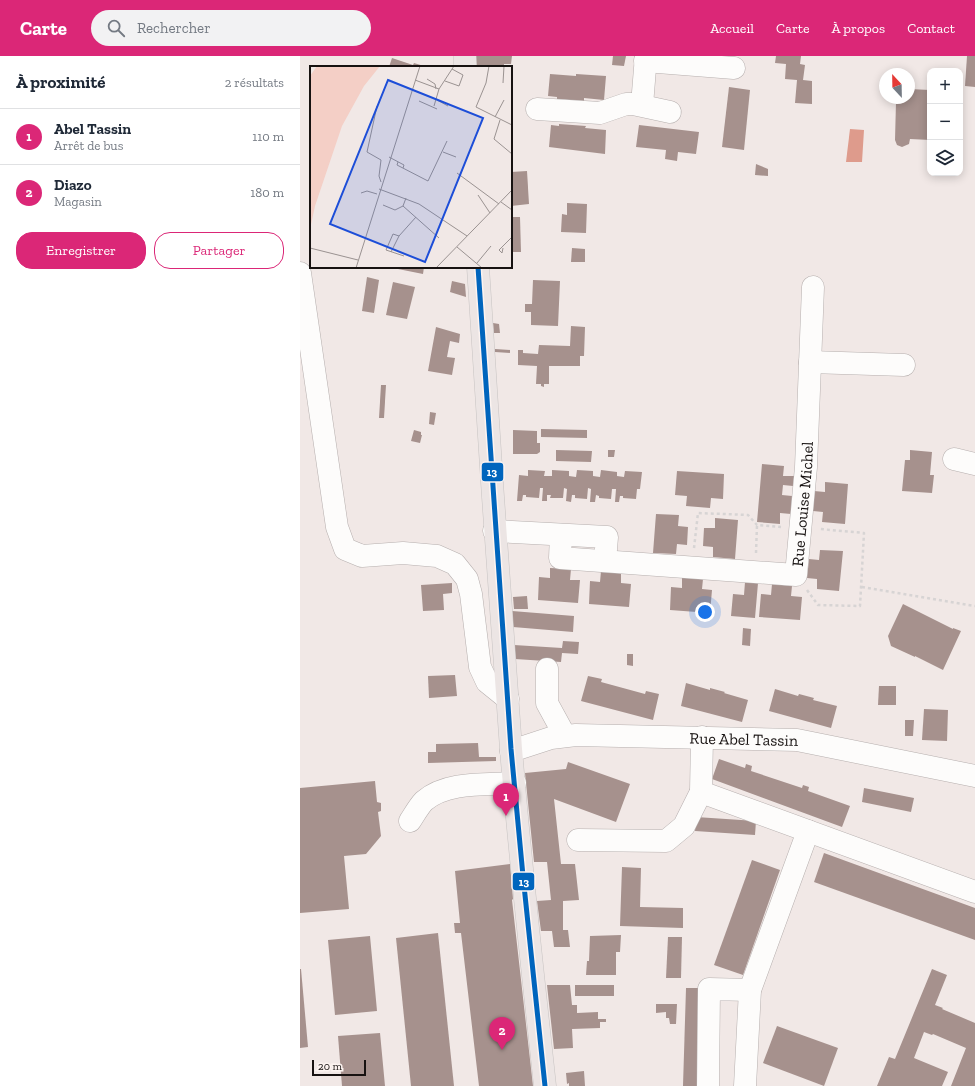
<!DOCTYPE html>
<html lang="fr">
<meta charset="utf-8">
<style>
body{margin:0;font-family:"Zilla Slab",serif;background:#f2f2f3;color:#1f2937}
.controls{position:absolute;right:12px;top:12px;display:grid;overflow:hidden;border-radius:8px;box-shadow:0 2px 10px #0003}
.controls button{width:36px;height:36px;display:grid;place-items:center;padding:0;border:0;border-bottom:1px solid #e0e1e3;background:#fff;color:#1f2937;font:20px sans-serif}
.compass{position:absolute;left:579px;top:12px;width:36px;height:36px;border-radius:50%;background:#fff;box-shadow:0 2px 10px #0003;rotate:338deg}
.scale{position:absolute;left:12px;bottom:10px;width:54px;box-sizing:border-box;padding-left:4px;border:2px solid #171211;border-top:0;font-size:11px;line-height:14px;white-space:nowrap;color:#171211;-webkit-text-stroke:3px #fdf4f1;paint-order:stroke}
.you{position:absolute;left:405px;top:556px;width:14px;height:14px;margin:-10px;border:3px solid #fff;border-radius:50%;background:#1a73e8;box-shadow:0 0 0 6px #1a73e833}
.badge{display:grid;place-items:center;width:26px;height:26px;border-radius:50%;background:#db2777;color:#fff;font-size:13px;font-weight:700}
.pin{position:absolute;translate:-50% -33px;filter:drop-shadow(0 1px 2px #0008)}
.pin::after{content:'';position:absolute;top:21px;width:14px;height:12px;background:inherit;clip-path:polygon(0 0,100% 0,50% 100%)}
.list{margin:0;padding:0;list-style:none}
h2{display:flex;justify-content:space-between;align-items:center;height:52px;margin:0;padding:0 16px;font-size:17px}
h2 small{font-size:13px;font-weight:400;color:#747a83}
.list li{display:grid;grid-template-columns:26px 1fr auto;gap:12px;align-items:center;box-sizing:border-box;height:56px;padding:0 16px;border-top:1px solid #e0e1e3}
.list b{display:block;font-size:15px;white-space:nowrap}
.list p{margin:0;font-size:13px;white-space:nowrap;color:#747a83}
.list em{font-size:13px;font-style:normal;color:#747a83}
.actions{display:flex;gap:8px;padding:12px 16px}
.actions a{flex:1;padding:9px 0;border:1px solid #db2777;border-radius:16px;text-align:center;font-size:14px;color:#db2777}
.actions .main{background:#db2777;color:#fff}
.icon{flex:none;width:22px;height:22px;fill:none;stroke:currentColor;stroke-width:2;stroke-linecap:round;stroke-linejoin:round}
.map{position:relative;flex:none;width:675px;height:1030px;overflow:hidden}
header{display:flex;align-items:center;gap:24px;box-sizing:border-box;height:56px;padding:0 20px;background:#db2777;color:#fff}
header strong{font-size:19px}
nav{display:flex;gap:22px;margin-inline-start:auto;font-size:14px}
.search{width:280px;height:36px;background:#f2f2f3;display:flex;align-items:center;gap:10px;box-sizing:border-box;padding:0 14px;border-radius:22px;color:#747a83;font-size:15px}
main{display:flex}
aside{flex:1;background:#fff}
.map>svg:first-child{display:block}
.water{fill:#de9b8c}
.building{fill:#a6918d}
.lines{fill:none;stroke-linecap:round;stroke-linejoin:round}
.minor-casing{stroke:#b6afae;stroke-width:23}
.major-casing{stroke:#c7c3c2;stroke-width:23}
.path{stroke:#d7d4d4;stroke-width:2.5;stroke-dasharray:3 3;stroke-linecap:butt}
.minor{stroke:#fdfcfb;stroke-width:22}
.major{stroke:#ece5e4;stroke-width:22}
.bus-1-casing{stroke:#fdf4f1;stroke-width:8}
.bus-1{stroke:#0065bd;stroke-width:5}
.labels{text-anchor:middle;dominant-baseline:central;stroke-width:4;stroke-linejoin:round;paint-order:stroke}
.street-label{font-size:16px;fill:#171211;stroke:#fdf4f1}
.inset-road{fill:none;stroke:#9a9291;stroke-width:1}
.view{fill:#1d4ed8;fill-opacity:0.15;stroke:#1d4ed8;stroke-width:2}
.inset-edge{fill:none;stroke:#171211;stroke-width:2}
.line-badge{stroke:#fdf4f1;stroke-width:1.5}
.badge-label{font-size:11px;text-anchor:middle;font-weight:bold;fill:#fff}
</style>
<header>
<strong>Carte</strong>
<div class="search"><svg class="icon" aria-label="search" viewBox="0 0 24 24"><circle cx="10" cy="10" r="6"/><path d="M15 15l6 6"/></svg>Rechercher</div>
<nav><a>Accueil</a><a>Carte</a><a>À propos</a><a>Contact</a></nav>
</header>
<main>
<aside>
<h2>À proximité<small>2 résultats</small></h2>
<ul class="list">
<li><span class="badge">1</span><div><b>Abel Tassin</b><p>Arrêt de bus</p></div><em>110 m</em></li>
<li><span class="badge">2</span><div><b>Diazo</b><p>Magasin</p></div><em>180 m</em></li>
</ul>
<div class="actions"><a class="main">Enregistrer</a><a>Partager</a></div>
</aside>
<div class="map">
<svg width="675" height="1030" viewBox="0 0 675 1030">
<rect width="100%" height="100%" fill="#f1e8e6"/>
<polygon class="water" points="550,73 564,74 562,106 546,106"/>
<g class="building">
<polygon points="176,0 212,0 211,8 204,8 204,11 177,11"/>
<polygon points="313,0 326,0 324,10 312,9"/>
<polygon points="476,0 501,0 500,8 505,9 503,24 512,25 512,48 495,47 497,24 485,23 486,8 475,7"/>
<polygon points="667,0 675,0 675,31 665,30"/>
<polygon points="92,2 113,9 114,7 127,11 89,11"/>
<polygon points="250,18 276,20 276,18 306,20 304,44 284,42 284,45 257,43 257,41 248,40"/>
<polygon points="429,31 450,34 444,94 422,91"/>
<polygon points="609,33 630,34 628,62 630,63 630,84 610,83 609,88 602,91 597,89 595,84 596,46 587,45 587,42 609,42"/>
<polygon points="259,68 286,70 285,72 306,74 305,98 249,91 251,69 259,70"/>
<polygon points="339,69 399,76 396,98 378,96 377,105 365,103 366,94 336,91"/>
<polygon points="456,108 468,113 468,120 455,119"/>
<polygon points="227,115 229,148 211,150 211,116"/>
<polygon points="267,147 287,148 286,177 261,176 262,158 267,159"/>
<polygon points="211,161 220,161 221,196 211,196"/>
<polygon points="272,192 285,193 285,206 271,206"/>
<polygon points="93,211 124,211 123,218 93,212"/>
<polygon points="67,221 79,224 74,257 62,255"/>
<polygon points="233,224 260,225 258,270 231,269 231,256 225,256 225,248 232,248"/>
<polygon points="152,225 165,228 166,241 150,236"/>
<polygon points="93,226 115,231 107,263 86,259"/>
<polygon points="193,267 199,268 200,277 194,277"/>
<polygon points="271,270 285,271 284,300 280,300 280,310 249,310 249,328 244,328 244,331 241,330 241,328 236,328 237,310 218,309 218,294 223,294 223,297 238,298 239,289 270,290"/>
<polygon points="136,271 160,278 159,287 150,285 147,301 155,302 152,319 128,315"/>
<polygon points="195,293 210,294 210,297 195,296"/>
<polygon points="81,329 86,329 84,362 79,362"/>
<polygon points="130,356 136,357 134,369 129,368"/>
<polygon points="241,373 287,374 287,382 241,381"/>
<polygon points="114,374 121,376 121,379 122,379 120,387 111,385"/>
<polygon points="213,374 237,375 237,387 240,387 240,396 237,398 213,398"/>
<polygon points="256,394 292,395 291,406 256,405"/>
<polygon points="308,394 315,394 314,401 308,401"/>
<polygon points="610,394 632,396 630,419 634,419 632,437 602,435 605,404 610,404"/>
<polygon points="462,408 484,410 483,420 494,420 493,430 483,429 482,439 492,440 491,458 480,457 480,468 457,466"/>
<polygon points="228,414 245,415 244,420 252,420 252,414 269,415 269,420 276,421 277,414 293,415 293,420 300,421 301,414 317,416 317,420 324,421 325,415 342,416 340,433 337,433 336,443 323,442 323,440 320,440 319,446 315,446 316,433 312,433 311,443 299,442 299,440 296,439 295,446 290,446 291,433 288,432 287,443 275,442 275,439 272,439 271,446 266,445 267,433 264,432 263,442 250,442 251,439 247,439 247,445 242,445 243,432 240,432 239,442 226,441 226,439 223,439 222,445 217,445 219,419 228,420"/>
<polygon points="377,415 424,418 423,443 411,442 410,452 386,450 387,440 375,439"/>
<polygon points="525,426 548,428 545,468 522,466 523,456 513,455 514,435 525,436"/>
<polygon points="356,458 379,459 378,470 388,471 387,489 377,488 376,498 353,497"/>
<polygon points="415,462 438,464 435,503 413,501 413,491 403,490 404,472 415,472"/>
<polygon points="520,494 543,495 539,535 517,533 517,523 507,522 509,503 519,504"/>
<polygon points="250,512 271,513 270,524 280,524 278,547 238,544 239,521 250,522"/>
<polygon points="301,515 321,517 321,527 331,528 329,551 289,548 290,525 300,526"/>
<polygon points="382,521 403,523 402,533 412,534 410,557 370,554 371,531 382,532"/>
<polygon points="445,526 458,527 455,562 431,560 433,538 444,539"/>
<polygon points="152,527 152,537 143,538 144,554 123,555 121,529"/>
<polygon points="472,528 492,530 491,540 502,541 500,564 459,561 461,538 471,539"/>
<polygon points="227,540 228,553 214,553 213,541"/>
<polygon points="603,548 653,573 653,572 661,575 643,614 615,600 615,601 591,590 588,580"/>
<polygon points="212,555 274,560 273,576 213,571"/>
<polygon points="443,572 451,573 450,590 442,589"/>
<polygon points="263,585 279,586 278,598 262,597 261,606 215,603 214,589 262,592"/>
<polygon points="327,598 333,598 333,610 327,609"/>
<polygon points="155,619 157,640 129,642 128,620"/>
<polygon points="288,620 302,623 301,626 345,638 346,635 359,638 353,664 281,645"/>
<polygon points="386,627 410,634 410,632 425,636 424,637 448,644 442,666 381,650"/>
<polygon points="579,630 596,630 596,649 578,649"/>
<polygon points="475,633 498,640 499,638 514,642 513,644 537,650 531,672 469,655"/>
<polygon points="624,653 648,654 647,685 622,684"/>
<polygon points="605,664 614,664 613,680 605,680"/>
<polygon points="178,687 179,701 196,701 196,705 128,707 128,696 136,696 136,688"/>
<polygon points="419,703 445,712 446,708 452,710 451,715 502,732 503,729 509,731 508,735 550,750 542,771 412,723"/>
<polygon points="268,706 330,728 316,766 254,743 261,808 275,808 279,844 263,845 263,874 268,874 270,891 254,891 252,875 241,875 237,845 251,844 247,806 234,806 225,717 266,713"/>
<polygon points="75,725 77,746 81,747 81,755 78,756 81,780 66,798 44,800 49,853 0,857 0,732"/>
<polygon points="564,732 614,742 611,756 562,746"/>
<polygon points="396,761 456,765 455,779 395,775"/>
<polygon points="524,797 675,852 675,884 514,826"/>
<polygon points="452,804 480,814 443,919 414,909"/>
<polygon points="210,808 213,843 212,844 233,1030 179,1030 161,877 155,877 154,867 160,867 155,815"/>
<polygon points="322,811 341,812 340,851 383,852 383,872 320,870"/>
<polygon points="138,877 154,1030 111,1030 96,882"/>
<polygon points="321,879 320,896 316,896 316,919 286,919 287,905 289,905 290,880"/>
<polygon points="70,880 77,955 35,959 28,884"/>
<polygon points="368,881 382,881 381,922 366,922"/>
<polygon points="0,913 1,913 8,991 0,992"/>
<polygon points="632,913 647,919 635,949 643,952 642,953 675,967 675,1030 651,1030 666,992 633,978 632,979 624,976 614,1002 648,1016 642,1030 577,1030 589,1001 595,1003"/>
<polygon points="247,929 270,929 272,949 277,949 277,957 298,956 298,963 306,963 306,966 300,966 300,972 272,973 273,992 254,993"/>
<rect x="275" y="929" width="39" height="11"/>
<polygon points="386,932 399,932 397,1030 383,1030"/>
<polygon points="356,948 377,948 376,968 370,968 369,962 366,962 366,956 356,957"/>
<polygon points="477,970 538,992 524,1030 463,1007"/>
<polygon points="80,977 85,1030 42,1030 38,980"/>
<polygon points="284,1015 285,1030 269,1030 269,1027 267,1028 266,1017"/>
</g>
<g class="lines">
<defs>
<g id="minor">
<polyline points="345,5 434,12"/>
<polyline points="342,49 346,0"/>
<polyline points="237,53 300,57 326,48 333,48 370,56"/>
<polyline points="0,217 37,471 45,493 62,500 103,497 137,500 155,508 167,523 171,538 180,611 187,626 208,643"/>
<polyline points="510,306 604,309"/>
<polyline points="654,403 675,408"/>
<polyline points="194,475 307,481 305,505"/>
<path id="s1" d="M 261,479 L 260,502 L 496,519 L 506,411 L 513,231"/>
<polyline points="247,613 247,647 265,680"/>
<polyline points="402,681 401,736 675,836"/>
<path id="s2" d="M 211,695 L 251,682 L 276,679 L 497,684 L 675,720"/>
<path d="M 110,765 C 114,759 119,750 124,745 C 147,725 186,729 215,727"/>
<polyline points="278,784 366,785 384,770 401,736"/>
<polyline points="408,1030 409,933 450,934"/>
<polyline points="445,1030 450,934 508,775"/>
</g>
<g id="major">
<polyline points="165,0 165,11"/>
<path d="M 178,211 C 188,372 199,532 211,693 C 220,806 233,918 245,1030"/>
</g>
</defs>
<use href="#minor" class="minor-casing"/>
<use href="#major" class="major-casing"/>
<g class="path">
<polyline points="394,492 398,457 448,459 457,469 481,471"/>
<polyline points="456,497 457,469"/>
<polyline points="562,531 675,550"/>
<polyline points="507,534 518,549 560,550 564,477 520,473"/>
</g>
<use href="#minor" class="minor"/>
<use href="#major" class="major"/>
<defs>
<polyline id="bus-1" points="178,211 211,693 223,820 245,1030"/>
</defs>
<use href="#bus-1" class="bus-1-casing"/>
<use href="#bus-1" class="bus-1"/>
</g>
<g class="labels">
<g class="street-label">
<text stroke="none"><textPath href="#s1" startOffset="331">Rue Louise Michel</textPath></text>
<text stroke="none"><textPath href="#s2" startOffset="235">Rue Abel Tassin</textPath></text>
</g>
</g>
<g transform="translate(10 10)">
<rect width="202" height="202" fill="#f1e8e6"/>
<path d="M 7,0 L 70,0 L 54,20 L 32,60 L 5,140 L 0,163 L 0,10 Z" fill="#f4cfc6"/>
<path class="inset-road" d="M 179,0 L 176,17 L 166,41 L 202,59M 117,13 L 125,18 L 126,23M 105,14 L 129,23 L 144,0M 135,15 L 149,20 L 153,9 L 142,3M 193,17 L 194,0M 127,34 L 138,40M 109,35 L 127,43M 67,40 L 57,86 L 71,94 L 69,110 L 71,116M 124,40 L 129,23M 185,51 L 194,34M 190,54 L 184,73 L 202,88M 133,86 L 146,91M 79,91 L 94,99 L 93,102M 88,96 L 87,99 L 118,115 L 137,75M 147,107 L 189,138M 69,123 L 109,138 L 157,170M 51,127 L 57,125 L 67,128M 168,129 L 180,147M 96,132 L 93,140 L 129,172M 191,136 L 202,144M 73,139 L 85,144 L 93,140M 89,170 L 83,168 L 76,184 L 94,190M 147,181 L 172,202M 0,182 L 48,194M 193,182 L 192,187 L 189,184 L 202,171M 81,186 L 89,170 L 106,151M 167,197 L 181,180M 46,202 L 110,0M 126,202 L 202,124"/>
<path class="view" d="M 78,14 L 173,52 L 115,196 L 20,158 Z"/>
<rect width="202" height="202" class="inset-edge"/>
</g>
<g class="line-badge">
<rect x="181" y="406" width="23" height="20" rx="4" fill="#0065bd"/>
<rect x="212" y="816" width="23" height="19" rx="4" fill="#0065bd"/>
</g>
<g class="badge-label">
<text x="192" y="420">13</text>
<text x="224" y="830">13</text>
</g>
</svg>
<div class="controls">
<button>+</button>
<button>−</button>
<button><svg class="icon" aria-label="layers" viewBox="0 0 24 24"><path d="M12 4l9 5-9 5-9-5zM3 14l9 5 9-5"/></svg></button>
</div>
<svg class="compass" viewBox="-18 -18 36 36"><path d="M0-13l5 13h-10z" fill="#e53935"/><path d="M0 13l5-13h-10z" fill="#747a83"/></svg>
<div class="scale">20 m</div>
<div class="you"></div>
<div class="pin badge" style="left:206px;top:760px">1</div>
<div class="pin badge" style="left:202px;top:994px">2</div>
</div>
</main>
